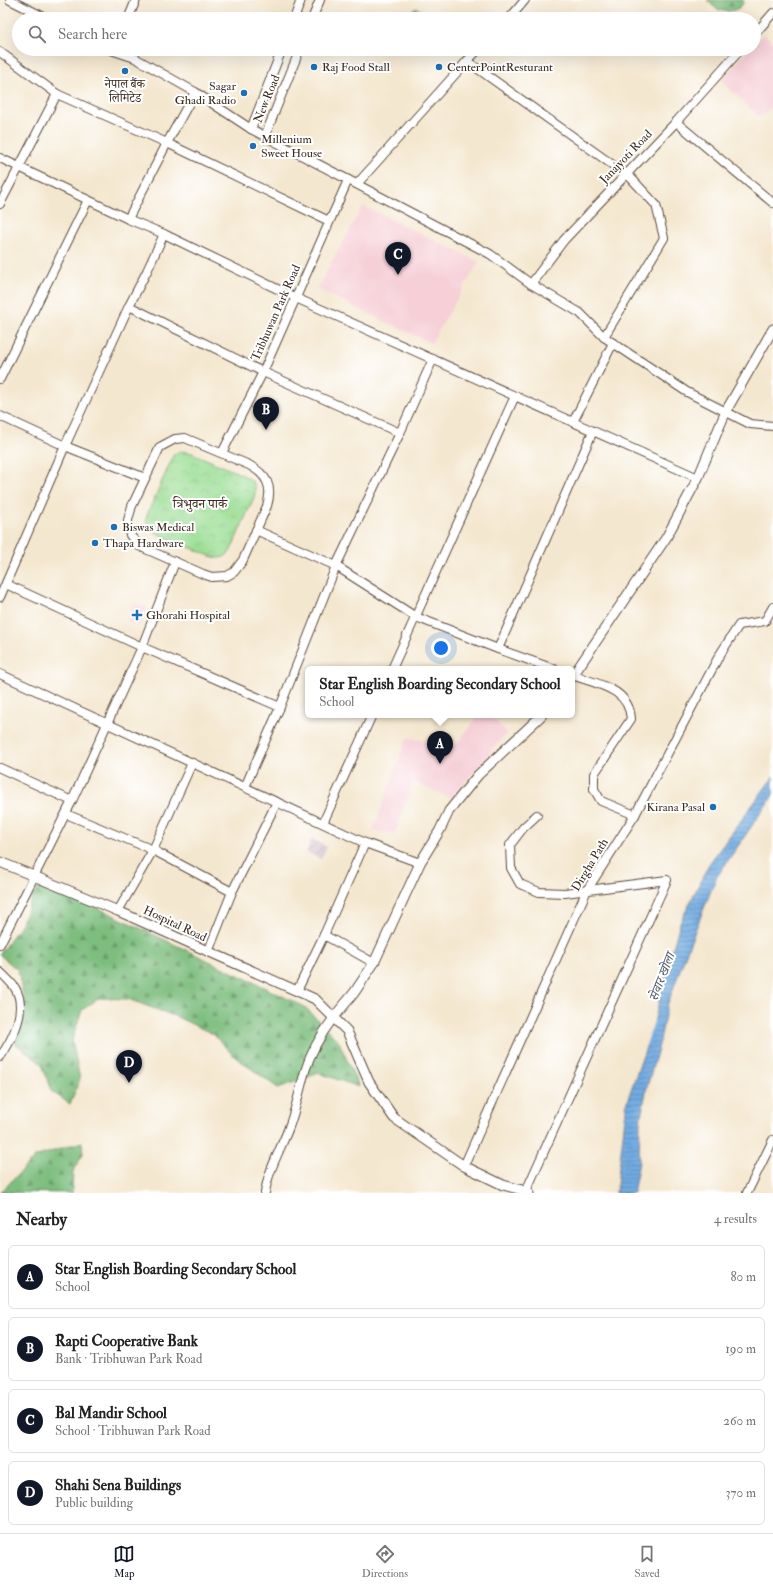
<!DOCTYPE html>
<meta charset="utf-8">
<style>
body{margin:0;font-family:"IM FELL Double Pica","Noto Serif Devanagari",serif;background:#f2f2f2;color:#222}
.you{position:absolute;left:441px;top:648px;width:14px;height:14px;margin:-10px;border:3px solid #fff;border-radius:50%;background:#1a73e8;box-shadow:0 0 0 6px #1a73e833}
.badge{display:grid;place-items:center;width:26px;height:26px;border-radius:50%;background:#111827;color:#fff;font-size:13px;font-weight:700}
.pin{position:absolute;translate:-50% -33px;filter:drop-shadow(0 1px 2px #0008)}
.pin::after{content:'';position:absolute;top:21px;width:14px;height:12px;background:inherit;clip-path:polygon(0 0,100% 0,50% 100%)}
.popup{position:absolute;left:305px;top:666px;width:270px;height:52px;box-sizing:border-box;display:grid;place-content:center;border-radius:6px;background:#fff;filter:drop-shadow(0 1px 3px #0005);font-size:13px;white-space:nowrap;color:#767676}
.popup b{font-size:15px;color:#222}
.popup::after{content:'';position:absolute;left:50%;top:100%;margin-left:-8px;border:8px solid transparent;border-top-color:#fff}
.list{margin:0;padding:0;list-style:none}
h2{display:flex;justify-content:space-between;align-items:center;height:52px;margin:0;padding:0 16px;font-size:17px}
h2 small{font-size:13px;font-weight:400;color:#767676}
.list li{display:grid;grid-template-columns:26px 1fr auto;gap:12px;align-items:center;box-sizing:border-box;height:64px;margin:0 8px 8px;padding:0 8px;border:1px solid #e0e0e0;border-radius:6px}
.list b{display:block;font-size:15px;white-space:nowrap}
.list p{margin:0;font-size:13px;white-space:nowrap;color:#767676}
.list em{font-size:13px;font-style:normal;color:#767676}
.icon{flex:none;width:22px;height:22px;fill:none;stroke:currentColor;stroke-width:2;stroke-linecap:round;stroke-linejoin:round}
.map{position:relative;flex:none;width:773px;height:1193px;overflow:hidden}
.search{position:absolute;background:#fff;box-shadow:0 4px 16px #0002;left:12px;right:12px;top:12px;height:44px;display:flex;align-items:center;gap:10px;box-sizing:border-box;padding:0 14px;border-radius:22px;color:#767676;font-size:15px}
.sheet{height:340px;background:#fff}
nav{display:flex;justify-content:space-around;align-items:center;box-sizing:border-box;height:56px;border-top:1px solid #e0e0e0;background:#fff;font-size:11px;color:#767676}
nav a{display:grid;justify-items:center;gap:2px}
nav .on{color:#111827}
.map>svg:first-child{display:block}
.built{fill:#f6cfd7}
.industrial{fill:url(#industrial-furrows)}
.forest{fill:url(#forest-firs);stroke:#5c744e}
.park{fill:url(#park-crowns);stroke:#6c845a}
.water{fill:url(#water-rules);stroke:#566a80}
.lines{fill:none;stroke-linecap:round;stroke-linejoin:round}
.stream{stroke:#71abe1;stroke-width:3}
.minor-casing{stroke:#574639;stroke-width:10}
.tertiary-casing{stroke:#574639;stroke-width:11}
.minor{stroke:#fff;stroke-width:8}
.tertiary{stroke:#fff;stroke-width:9}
.poi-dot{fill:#1f6fb2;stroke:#fff;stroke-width:1.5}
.labels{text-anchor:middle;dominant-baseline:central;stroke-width:4;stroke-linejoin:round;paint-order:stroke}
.poi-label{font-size:12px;fill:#3b2a1e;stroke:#fff;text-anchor:start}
.street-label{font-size:12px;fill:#3b2a1e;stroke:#fff}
.neighbourhood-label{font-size:13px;fill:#3b2a1e;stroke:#fff}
.water-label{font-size:13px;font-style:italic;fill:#515e6c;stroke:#fff}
</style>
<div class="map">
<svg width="773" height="1193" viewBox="0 0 773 1193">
<defs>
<pattern id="industrial-furrows" width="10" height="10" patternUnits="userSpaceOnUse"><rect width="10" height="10" fill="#d1bdc9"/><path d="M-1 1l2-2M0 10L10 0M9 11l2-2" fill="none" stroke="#ab9aa3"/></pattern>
<pattern id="forest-firs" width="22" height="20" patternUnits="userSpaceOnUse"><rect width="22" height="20" fill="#7dbd7e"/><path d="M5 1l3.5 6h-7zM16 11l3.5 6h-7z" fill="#689a67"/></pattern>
<pattern id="park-crowns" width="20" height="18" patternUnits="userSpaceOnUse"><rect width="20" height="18" fill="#9cde95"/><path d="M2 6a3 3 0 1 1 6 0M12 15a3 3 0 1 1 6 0" fill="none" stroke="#87bf80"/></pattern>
<pattern id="water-rules" width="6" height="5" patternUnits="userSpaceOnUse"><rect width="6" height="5" fill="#71abe1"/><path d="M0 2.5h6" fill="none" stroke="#5e8bb6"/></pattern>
</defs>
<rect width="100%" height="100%" fill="#fff"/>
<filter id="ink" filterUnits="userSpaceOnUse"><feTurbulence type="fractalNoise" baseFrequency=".025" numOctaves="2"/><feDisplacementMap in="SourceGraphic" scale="8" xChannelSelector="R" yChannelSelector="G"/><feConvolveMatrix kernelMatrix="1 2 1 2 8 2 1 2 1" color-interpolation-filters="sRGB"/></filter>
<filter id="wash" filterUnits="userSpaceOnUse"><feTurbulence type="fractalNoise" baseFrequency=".012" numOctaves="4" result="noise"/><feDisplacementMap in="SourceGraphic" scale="16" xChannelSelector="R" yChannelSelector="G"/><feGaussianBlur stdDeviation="0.9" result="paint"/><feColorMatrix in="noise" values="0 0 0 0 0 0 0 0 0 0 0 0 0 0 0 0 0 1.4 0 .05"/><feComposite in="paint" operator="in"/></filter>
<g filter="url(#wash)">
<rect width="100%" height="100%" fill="#f4e7cf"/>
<g class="built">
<polygon points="764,34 773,42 773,107 759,117 721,80 750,49 754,49 754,45"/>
<polygon points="363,206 479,262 431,343 317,289"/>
<polygon points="135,603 147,608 140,626 127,621"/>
<polygon points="479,715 490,715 507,733 451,798 413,782 395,833 373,831 407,738 456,745"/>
</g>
<polygon class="industrial" points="312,839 327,847 321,859 306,852"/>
<g class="forest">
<path d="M 707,0 L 743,0 L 744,1 C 742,9 731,12 723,11 C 716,10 711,4 707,0 Z"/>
<polygon points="417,8 438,19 406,19 407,13"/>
<polygon points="41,888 94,906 305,1007 339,1042 359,1087 319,1073 278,1088 235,1057 213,1034 177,1017 128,999 99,998 82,1010 72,1040 80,1079 70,1104 51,1091 42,1064 15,1043 25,1006 18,970 0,955 0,953 21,925 34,893"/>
<polygon points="82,1142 83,1154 73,1171 72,1193 1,1192 35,1157"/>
</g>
<path class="park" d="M 181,451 L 192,453 L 245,476 C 254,481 257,486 254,497 L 231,550 C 226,559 219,559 210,556 L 156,533 C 148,528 145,523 147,515 L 171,461 L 174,454 Z"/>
<polygon class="water" points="773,777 773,795 716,878 685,956 667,1006 659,1045 647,1087 640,1121 639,1162 633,1193 616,1193 627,1101 653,1027 665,975 680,923 709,864"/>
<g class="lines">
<polyline class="stream" points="648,1045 655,1023"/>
</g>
</g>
<g filter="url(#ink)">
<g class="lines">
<defs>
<g id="minor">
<polyline points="10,0 48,19"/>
<polyline points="128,19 136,0"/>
<polyline points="294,19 301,0"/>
<polyline points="312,19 320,0"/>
<polyline points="509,19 525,0"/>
<polyline points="754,35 773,13"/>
<polyline points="108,49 135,58 195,92 251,129 490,254 531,284 580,313 604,337 687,392 750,424 773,426"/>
<polyline points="0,52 57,94"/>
<polyline points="467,61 631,178 656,205 664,238 604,337"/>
<polyline points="676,122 773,203"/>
<polyline points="251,129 282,49"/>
<polyline points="265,136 300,49"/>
<polyline points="0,158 128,219 164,234 296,298 698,478"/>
<polyline points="357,184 467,61 479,49"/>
<polyline points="0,204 57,94 167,143 329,221"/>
<polyline points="128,219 167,143 195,92"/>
<polyline points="531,284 564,240 676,122 741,49"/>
<polyline points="129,306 263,372 400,433"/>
<polyline points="0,379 88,200"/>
<polyline points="0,416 65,446 145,478"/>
<polyline points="573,422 613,343"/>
<path d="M 185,438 L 249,465 C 267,475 273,486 267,506 L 243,560 L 234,572 L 227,576 L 212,577 L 203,574 L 139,546 L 130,535 L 128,527 L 128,520 L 132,506 L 160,447 L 175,439 Z"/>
<polyline points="222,453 263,372 348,180"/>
<polyline points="256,530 336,566 416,617 498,649 554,669"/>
<polyline points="6,584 142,647 280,707"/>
<polyline points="0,597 65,446 129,306 147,271 164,234"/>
<polyline points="498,649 593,431"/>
<polyline points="392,669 515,396"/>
<polyline points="0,674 365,843 420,863"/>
<path d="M 572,675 C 597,684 629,688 631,719 L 594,774 L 594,789 L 601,801 L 635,815"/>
<polyline points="0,768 72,801"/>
<polyline points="245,787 280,707 336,566 400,433 433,359"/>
<polyline points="66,814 153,850 232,892"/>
<polyline points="323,823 372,715"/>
<polyline points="118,911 153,850 192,763"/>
<polyline points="324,935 374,963"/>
<polyline points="0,944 72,801 142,647 175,562"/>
<polyline points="208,952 232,892 277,802"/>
<path d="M 0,972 C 5,977 11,982 15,988 C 28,1009 13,1039 0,1057"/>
<polyline points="297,991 324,935 365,843"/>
<polyline points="464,1166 587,890 635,815 719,656 739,625 765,621 773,607"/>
<polyline points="526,1191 667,880 565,893 539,892 520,884 511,868 510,845 523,828 537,815"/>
<path d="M 265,1193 C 268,1170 281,1149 289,1127 C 296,1108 300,1089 305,1071 C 311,1051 322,1033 334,1017"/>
<polyline points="747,1193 773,1140"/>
</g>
<g id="tertiary">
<polyline points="572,677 666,538 698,478 726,411 773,329"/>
<polyline points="0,862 118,911 315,999 347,1031 369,1082 394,1118 464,1166 503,1185 526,1191 529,1193"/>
<polyline points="334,1017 354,993 374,963 420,863 440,830 449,811 478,775 542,715"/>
</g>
</defs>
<use href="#minor" class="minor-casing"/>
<use href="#tertiary" class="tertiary-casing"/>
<use href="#minor" class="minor"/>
<use href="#tertiary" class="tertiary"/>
</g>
</g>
<g class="poi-dot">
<circle cx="314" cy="67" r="4"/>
<circle cx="439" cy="67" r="4"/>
<circle cx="125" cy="71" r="4"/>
<circle cx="244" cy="93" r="4"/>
<circle cx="253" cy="146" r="4"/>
<circle cx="114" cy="527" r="4"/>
<circle cx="95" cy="543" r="4"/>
<path d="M135 609h4v4h4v4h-4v4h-4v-4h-4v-4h4z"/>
<circle cx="713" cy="807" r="4"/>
</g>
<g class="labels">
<g class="poi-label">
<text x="322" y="67">Raj Food Stall</text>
<text x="447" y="67">CenterPointResturant</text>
<text x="125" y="84" text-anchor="middle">नेपाल बैंक<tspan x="125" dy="14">लिमिटेड</tspan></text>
<text x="236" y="86" text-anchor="end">Sagar<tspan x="236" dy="14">Ghadi Radio</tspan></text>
<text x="261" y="139">Millenium<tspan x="261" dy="14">Sweet House</tspan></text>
<text x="122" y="527">Biswas Medical</text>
<text x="103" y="543">Thapa Hardware</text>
<text x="146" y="615">Ghorahi Hospital</text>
<text x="705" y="807" text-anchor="end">Kirana Pasal</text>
</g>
<g class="street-label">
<text transform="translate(267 99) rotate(-68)">New Road</text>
<text transform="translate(626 157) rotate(-46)">Janajyoti Road</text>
<text transform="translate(276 313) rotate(-66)">Tribhuwan Park Road</text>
<text transform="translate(590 865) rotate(-59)">Dirgha Path</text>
<text transform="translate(175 924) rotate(25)">Hospital Road</text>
</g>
<g class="neighbourhood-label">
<text x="200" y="504">त्रिभुवन पार्क</text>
</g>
<g class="water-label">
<text transform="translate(662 977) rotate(-69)">सेवार खोला</text>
</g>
</g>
</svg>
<div class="you"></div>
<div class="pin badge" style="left:440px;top:764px">A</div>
<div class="popup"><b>Star English Boarding Secondary School</b>School</div>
<div class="pin badge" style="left:266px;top:430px">B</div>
<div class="pin badge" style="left:398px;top:275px">C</div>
<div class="pin badge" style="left:129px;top:1083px">D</div>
<div class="search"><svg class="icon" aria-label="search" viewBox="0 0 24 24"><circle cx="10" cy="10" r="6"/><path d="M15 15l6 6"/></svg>Search here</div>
</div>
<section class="sheet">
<h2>Nearby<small>4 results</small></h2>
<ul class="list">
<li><span class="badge">A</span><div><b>Star English Boarding Secondary School</b><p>School</p></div><em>80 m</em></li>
<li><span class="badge">B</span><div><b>Rapti Cooperative Bank</b><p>Bank · Tribhuwan Park Road</p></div><em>190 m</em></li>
<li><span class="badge">C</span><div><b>Bal Mandir School</b><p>School · Tribhuwan Park Road</p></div><em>260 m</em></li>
<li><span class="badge">D</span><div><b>Shahi Sena Buildings</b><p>Public building</p></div><em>370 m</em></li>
</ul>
</section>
<nav>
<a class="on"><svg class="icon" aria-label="map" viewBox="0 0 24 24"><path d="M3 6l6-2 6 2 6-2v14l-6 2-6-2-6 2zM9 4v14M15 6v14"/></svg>Map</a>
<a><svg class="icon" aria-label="directions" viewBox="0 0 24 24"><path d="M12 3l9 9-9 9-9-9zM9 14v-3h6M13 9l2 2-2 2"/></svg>Directions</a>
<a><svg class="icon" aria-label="saved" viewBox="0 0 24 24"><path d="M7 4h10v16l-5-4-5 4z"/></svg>Saved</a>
</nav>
